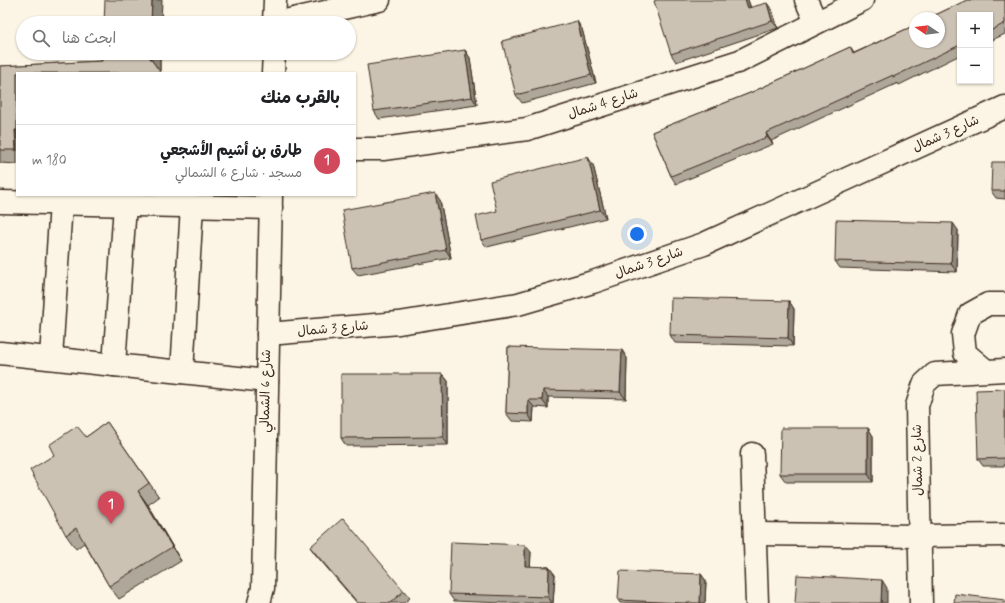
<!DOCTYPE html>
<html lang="ar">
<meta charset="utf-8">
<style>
body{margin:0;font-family:Mynerve,"Playpen Sans Arabic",sans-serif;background:#f6f6f6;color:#202124;direction:rtl}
.controls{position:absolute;right:12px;top:12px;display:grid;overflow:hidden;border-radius:0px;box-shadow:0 1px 3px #0004}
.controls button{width:36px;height:36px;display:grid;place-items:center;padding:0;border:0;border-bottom:1px solid #e0e0e0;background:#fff;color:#202124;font:20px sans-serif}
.compass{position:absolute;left:909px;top:12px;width:36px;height:36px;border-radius:50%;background:#fff;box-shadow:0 1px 3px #0004;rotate:283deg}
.you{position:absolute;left:637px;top:234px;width:14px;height:14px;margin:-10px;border:3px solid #fff;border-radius:50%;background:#1a73e8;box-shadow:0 0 0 6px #1a73e833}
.badge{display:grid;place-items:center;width:26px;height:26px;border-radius:50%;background:#d1495b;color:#fff;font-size:13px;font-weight:700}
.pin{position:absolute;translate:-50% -33px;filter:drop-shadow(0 1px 2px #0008)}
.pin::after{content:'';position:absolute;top:21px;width:14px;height:12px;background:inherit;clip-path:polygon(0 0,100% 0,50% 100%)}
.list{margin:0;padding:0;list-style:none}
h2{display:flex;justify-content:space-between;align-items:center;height:52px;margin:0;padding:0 16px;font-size:17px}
h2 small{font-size:13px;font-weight:400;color:#757577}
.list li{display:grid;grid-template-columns:26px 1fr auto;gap:12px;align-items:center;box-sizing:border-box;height:72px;padding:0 16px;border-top:1px solid #e0e0e0}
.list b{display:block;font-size:15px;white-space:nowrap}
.list p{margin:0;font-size:13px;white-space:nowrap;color:#757577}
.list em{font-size:13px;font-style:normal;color:#757577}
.icon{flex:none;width:22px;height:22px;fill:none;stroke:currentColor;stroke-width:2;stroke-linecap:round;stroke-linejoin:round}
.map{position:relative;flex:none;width:1005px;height:603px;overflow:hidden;direction:ltr}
.search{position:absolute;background:#fff;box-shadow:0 1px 3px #0004;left:16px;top:16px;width:340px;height:44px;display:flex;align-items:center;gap:10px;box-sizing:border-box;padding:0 14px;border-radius:22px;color:#757577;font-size:15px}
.panel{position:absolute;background:#fff;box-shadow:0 1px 3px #0004;left:16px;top:72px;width:340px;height:124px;border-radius:0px;direction:rtl}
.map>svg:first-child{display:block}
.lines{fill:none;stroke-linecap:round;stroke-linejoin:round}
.minor-casing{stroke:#3b2a1e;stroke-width:25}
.minor{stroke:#fcf5e5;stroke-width:22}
.wall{fill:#afa79a;stroke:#3b2a1e}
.shaded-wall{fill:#8f887d;stroke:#3b2a1e}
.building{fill:#ccc2b3;stroke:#3b2a1e}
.labels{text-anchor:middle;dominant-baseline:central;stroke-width:3.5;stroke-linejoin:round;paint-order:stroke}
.street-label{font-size:13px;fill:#3b2a1e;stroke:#fcf5e5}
</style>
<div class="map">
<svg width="1005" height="603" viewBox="0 0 1005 603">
<rect width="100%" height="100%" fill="#fcf5e5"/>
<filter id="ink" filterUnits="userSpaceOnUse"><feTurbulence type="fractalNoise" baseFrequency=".025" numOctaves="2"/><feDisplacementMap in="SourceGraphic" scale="8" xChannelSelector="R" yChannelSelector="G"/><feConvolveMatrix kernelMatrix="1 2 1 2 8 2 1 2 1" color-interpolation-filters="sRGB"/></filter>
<g filter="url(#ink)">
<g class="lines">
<defs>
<g id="minor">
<polyline points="806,0 816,22"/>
<polyline points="274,23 275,0"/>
<polyline points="276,23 379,0"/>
<polyline points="273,73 274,53"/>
<polyline points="355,149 383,149 527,129 740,61 862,0"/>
<polyline points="0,202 271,208"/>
<polyline points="268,334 399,323 518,304 593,282 704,244 1005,107"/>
<polyline points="0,353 267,381"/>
<polyline points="51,358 61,203"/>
<polyline points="114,365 125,205"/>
<polyline points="985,370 965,353 963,334 970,314 988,304 1005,304"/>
<polyline points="182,372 192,206"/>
<polyline points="752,454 757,603"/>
<polyline points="755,534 920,536 1005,535"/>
<polyline points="259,603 263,588 271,195"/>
<polyline points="921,603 917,406 924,384 935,374 1005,370"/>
</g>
</defs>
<use href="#minor" class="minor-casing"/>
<use href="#minor" class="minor"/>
</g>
<g class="wall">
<polygon points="748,0 751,8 772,10 778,28 676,62 671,54"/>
<polygon points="967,0 1005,0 1005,34 990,41 990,15 960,15 960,55 899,85 898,83 771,141 773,144 676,184 671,176 652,132 750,93 850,47 854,53 915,25 915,42 939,42 939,18 929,18"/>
<polygon points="582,29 596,83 522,103 516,95"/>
<polygon points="465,50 470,58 477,105 379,119 374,111"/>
<polygon points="102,53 160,53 160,72 17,73 17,164 0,163 0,66 102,61"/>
<polygon points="1005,162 1005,199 996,198 991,191"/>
<polygon points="593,165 606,218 487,247 481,240"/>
<polygon points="440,200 451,258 358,275 352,268"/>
<polygon points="958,230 957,272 840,268 835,261"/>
<polygon points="789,301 794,309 793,346 675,343 670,335"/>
<polygon points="508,347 627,358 626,399 548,397 548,408 534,407 533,422 512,421 506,413"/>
<polygon points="442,374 448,381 448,445 346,446 341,438"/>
<polygon points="1005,389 1005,466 983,466 978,459"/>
<polygon points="107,422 159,497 148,505 181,561 119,599 109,586 84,543 76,549 66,535 86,437"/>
<polygon points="868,428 873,436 873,482 786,482 780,474"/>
<polygon points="310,547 404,591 410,598 404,603 357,603 315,554"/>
<polygon points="531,552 530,567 549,567 555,575 553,603 503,603 454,601 449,594"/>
<polygon points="701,574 706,581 705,603 620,603 618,600"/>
</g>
<g class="shaded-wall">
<polygon points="152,0 162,0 161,23 151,23"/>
<polygon points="745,0 748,0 753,16 748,8"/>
<polygon points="767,3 772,10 778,28 772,21"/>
<polygon points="577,21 582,29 596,83 591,75"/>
<polygon points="465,50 470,58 477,105 472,97"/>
<polygon points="150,53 160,53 160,72 150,58"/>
<polygon points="15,130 17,133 17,151 16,150"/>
<polygon points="766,133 771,141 773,144 767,137"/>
<polygon points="588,157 593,165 606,218 600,210"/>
<polygon points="435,193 440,200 451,258 446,250"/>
<polygon points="953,223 958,230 957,272 951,264"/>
<polygon points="789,301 794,309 793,346 788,338"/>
<polygon points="622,350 627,358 626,399 620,392"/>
<polygon points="442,374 448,381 448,445 443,437"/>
<polygon points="543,390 548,397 548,408 542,400"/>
<polygon points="528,400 534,407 533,422 528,414"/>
<polygon points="868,428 873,436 873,482 868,474"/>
<polygon points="138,491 148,505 181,561 172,547"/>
<polygon points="525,545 531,552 530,574 525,566"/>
<polygon points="549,567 555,575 553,603 552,603 548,597"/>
<polygon points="701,574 706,581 705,603 700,603"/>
<polygon points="882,580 887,588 887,603 881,603"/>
</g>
<g class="building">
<polygon points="105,0 152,0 151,23 104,23"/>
<polygon points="657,0 745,0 748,8 767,3 772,21 671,54 654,1"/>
<polygon points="967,0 1005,0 1005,23 990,31 990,15 960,15 960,45 893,77 893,75 766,133 767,137 671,176 652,132 750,93 850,47 853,54 915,25 915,42 939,42 939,18 929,18"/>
<polygon points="577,21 591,75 516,95 502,41"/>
<polygon points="465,50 472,97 374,111 367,65"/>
<polygon points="102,53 150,53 150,58 161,73 17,73 17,130 15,130 16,150 0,150 0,66 102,61"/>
<polygon points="588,157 600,210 481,240 476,216 497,211 490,181"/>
<polygon points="992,162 1005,162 1005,191 991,191"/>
<polygon points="435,193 446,250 352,268 342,210"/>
<polygon points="836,220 953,223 951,264 835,261"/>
<polygon points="671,298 789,301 788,338 670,335"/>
<polygon points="508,347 622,350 620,392 543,390 542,400 528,400 528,414 506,413"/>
<polygon points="341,374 442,374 443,437 341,438"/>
<polygon points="1005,389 1005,458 978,459 976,390"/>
<polygon points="107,422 149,483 138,491 172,547 109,586 76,528 66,535 30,470 54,455 49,445 77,426 86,437"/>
<polygon points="781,428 868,428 868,474 780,474"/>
<polygon points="343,518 404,591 390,603 358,603 310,547"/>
<polygon points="451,542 525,545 525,566 549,567 548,597 449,594"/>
<polygon points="620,571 701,574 700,603 682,603 618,600"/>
<polygon points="797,575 882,580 881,603 795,603"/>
<polygon points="955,594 1005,600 1005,603 954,603"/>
</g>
</g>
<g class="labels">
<g class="street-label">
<text transform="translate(603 104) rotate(-18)">شارع 4 شمال</text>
<text transform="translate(946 134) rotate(-24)">شارع 3 شمال</text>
<text transform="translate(649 263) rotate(-19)">شارع 3 شمال</text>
<text transform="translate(333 329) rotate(-5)">شارع 3 شمال</text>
<text transform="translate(266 391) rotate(-89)">شارع 6 الشمالي</text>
<text transform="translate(918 460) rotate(-91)">شارع 2 شمال</text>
</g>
</g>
</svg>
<div class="controls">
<button>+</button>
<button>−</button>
</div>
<svg class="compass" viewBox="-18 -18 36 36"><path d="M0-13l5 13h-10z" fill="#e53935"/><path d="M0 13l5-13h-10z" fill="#757577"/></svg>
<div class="you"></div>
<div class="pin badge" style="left:111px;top:524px">1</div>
<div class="search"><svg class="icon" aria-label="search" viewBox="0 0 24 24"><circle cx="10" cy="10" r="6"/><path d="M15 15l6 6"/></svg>ابحث هنا</div>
<section class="panel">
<h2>بالقرب منك<small></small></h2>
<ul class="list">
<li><span class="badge">1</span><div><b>طارق بن أشيم الأشجعي</b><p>مسجد · شارع 6 الشمالي</p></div><em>180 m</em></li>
</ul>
</section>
</div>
